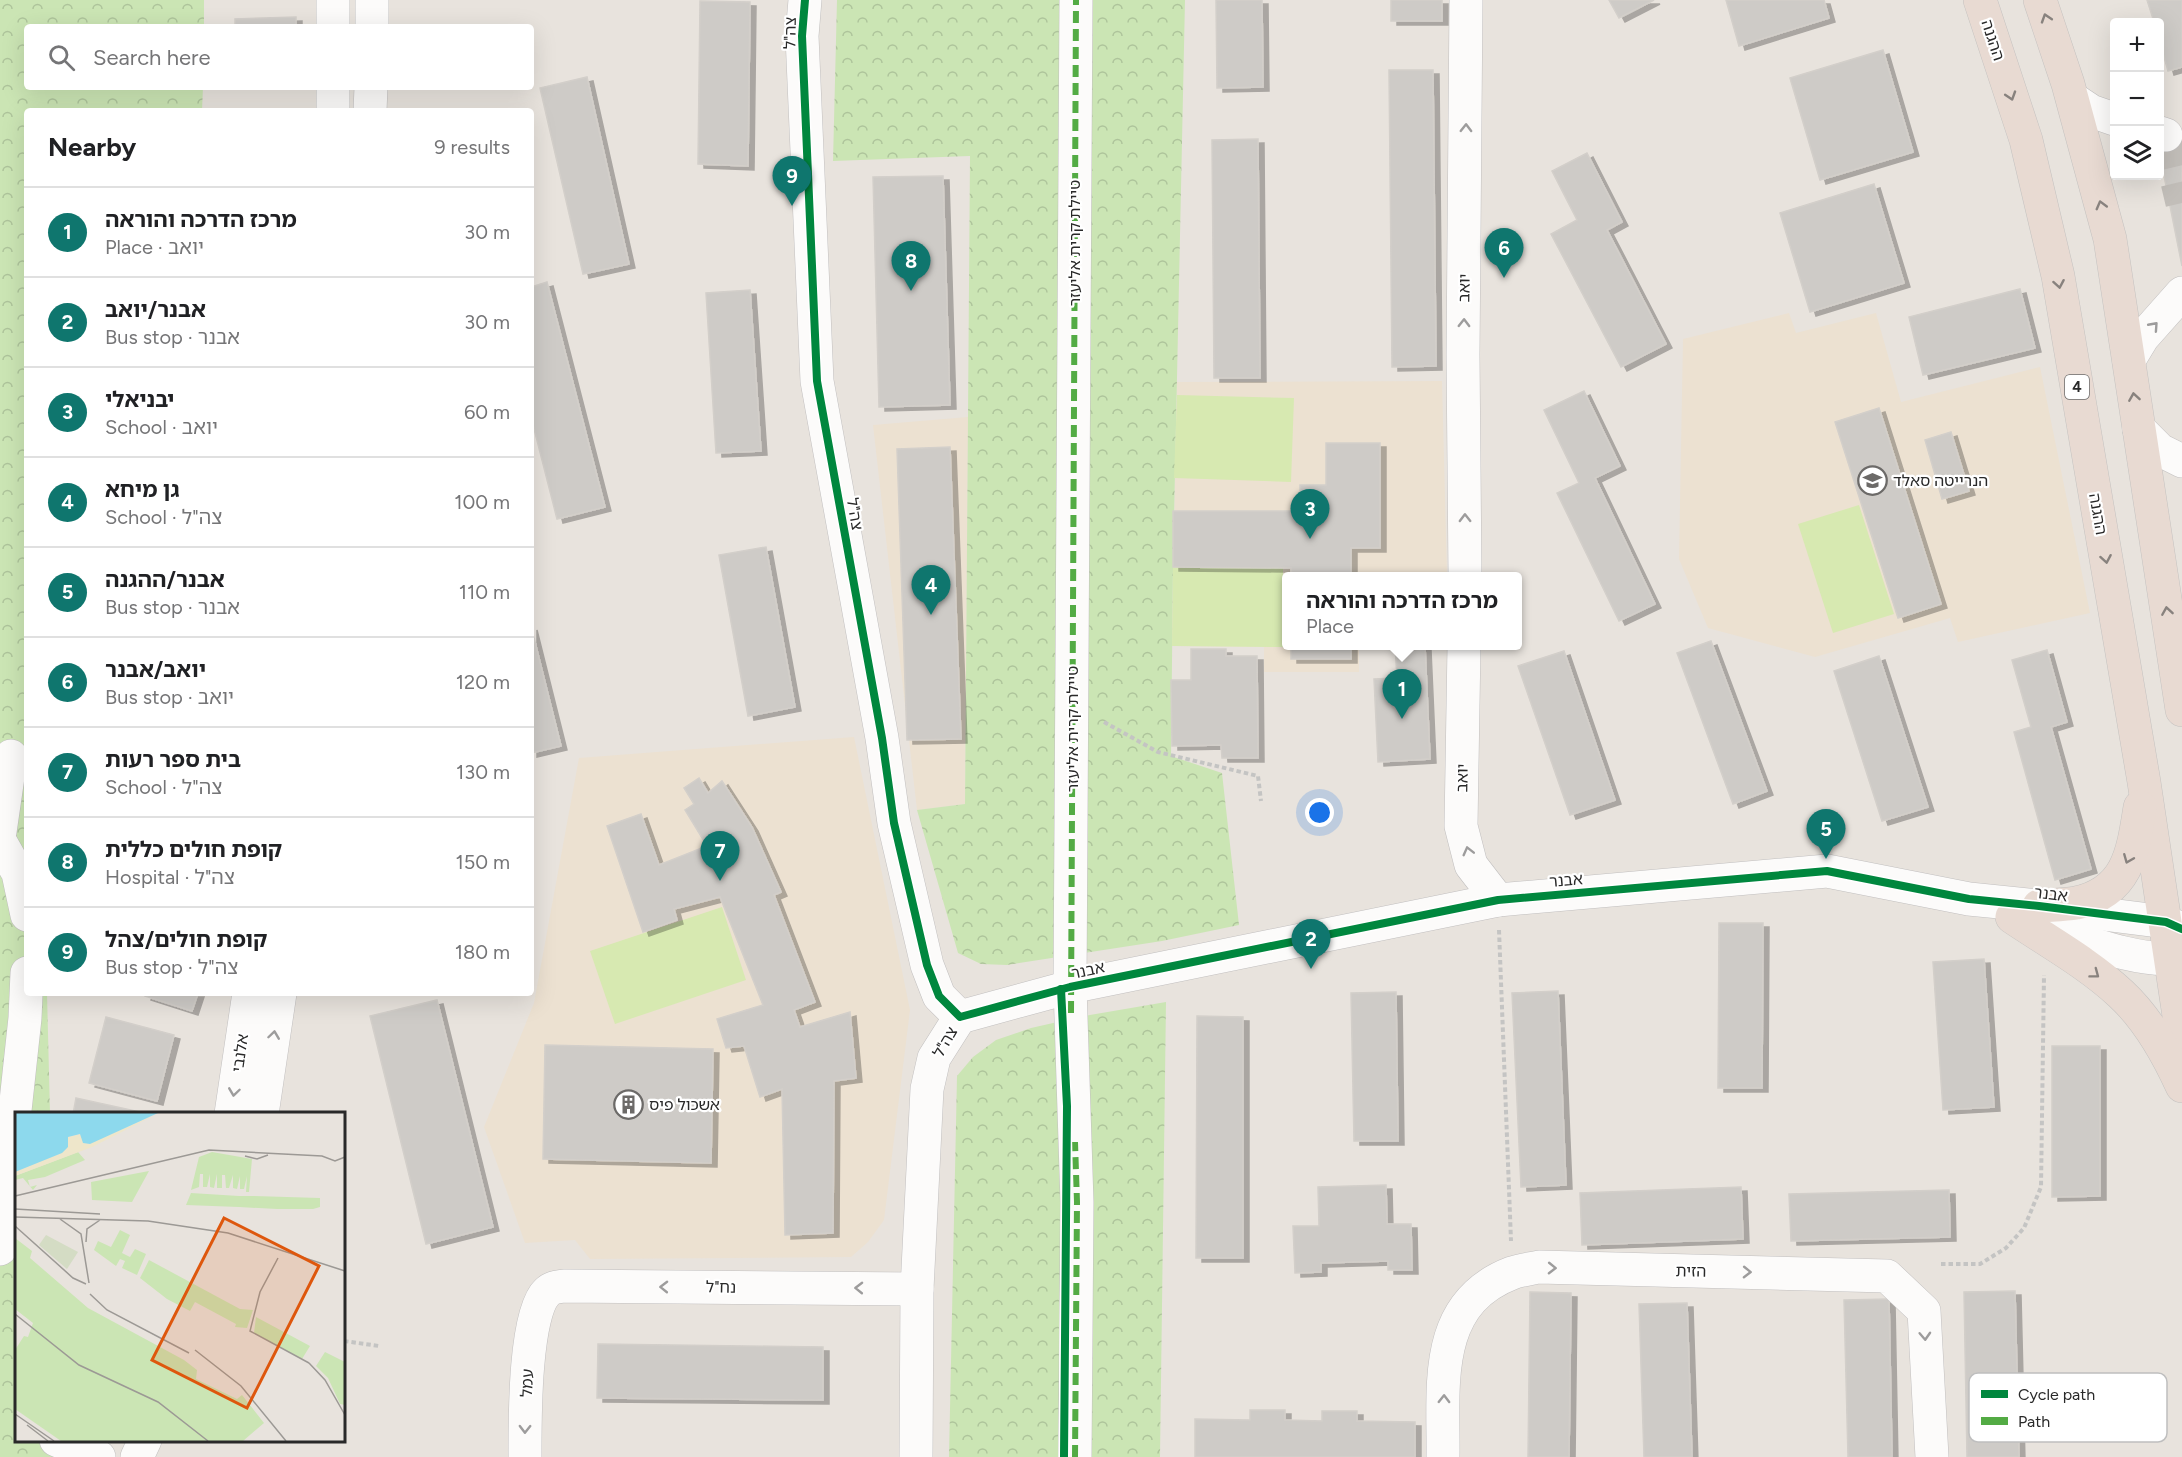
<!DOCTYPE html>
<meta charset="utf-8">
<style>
body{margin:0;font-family:Figtree,"Noto Sans Hebrew",sans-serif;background:#f2f2f2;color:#202124}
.controls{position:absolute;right:18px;top:18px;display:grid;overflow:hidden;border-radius:6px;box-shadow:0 6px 24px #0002}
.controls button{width:54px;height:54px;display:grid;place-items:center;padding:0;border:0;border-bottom:2px solid #e0e0e0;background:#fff;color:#202124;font:30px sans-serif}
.you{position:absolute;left:1320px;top:813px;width:21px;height:21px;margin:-15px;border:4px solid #fff;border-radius:50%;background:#1a73e8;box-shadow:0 0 0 9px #1a73e833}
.badge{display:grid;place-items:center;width:39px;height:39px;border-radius:50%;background:#0f766e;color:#fff;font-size:20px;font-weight:700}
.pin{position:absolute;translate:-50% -50px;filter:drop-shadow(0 2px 3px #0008)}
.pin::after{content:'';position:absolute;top:32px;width:21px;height:18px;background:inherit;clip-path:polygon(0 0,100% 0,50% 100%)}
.popup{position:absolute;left:1282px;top:572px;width:240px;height:78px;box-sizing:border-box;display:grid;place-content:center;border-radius:6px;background:#fff;filter:drop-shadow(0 2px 4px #0005);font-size:20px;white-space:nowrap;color:#757577}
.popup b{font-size:22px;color:#202124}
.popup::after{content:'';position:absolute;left:50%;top:100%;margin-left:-12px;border:12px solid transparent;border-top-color:#fff}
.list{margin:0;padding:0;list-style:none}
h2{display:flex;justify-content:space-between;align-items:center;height:78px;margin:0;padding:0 24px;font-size:26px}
h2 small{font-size:20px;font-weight:400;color:#757577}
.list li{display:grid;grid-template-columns:39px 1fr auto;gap:18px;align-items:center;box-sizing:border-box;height:90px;padding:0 24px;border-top:2px solid #e0e0e0}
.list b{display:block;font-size:22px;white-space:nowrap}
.list p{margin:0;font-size:20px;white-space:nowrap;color:#757577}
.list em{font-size:20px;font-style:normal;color:#757577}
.icon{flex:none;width:33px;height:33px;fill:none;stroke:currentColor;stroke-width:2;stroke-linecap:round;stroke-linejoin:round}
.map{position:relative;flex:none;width:2182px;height:1457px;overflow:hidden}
.search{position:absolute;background:#fff;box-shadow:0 6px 24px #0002;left:24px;top:24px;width:510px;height:66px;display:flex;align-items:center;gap:15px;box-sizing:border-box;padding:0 21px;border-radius:6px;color:#757577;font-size:22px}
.panel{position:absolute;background:#fff;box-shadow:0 6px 24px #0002;left:24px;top:108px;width:510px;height:888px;border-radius:6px}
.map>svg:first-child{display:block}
.education{fill:#ece1d1}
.forest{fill:url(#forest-crowns)}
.pitch{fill:#d7e9b1}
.building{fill:#cecbc7;stroke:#d3cfca;stroke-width:1.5;filter:url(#shadow)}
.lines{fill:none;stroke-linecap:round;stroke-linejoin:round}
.minor-tunnel{stroke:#c2beb9;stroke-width:33;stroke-dasharray:33 16;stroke-linecap:butt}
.minor-casing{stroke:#c1bfbf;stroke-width:34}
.highway-casing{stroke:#c4c2c0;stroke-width:34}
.path{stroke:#c4c4c3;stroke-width:4;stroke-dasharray:4.5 3;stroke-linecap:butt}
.minor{stroke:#fcfbfa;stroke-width:33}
.highway{stroke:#e8dad2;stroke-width:33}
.quiet{stroke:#53ab44;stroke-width:6;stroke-dasharray:12 6;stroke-linecap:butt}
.cycleway-casing{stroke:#fff;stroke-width:11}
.cycleway{stroke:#00873e;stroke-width:8}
.oneway{stroke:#88827e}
.oneway2{stroke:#9d9c9c}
.labels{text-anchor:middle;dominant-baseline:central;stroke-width:4.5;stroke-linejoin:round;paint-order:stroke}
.shield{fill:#fff;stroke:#696969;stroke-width:1.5}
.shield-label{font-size:15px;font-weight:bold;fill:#292929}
.street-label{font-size:16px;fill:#292929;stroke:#fff}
.poi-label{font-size:16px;fill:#292929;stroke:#fff;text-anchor:start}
.inset-road{fill:none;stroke:#9c9995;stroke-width:1.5}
.view{fill:#de570d;fill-opacity:0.15;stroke:#de570d;stroke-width:3}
.inset-edge{fill:none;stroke:#292929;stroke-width:3}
.key{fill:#fff;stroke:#bfbfbf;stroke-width:1.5}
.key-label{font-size:16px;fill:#292929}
</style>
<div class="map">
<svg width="2182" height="1457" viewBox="0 0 2182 1457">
<defs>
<pattern id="forest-crowns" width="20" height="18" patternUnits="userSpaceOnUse" patternTransform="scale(1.5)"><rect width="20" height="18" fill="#cbe5b4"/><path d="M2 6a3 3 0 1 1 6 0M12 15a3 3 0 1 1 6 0" fill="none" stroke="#aec49b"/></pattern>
<filter id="shadow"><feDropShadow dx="6" dy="4" stdDeviation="0" flood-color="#0004"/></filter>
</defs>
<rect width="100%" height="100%" fill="#e8e3dd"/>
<g class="education">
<polygon points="1789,313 1796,333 1876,313 1901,402 2040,367 2090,613 1958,642 1950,618 1815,657 1708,628 1679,559 1683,339"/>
<polygon points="1442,381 1447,576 1286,576 1286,646 1359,646 1359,672 1264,672 1264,647 1172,646 1177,382"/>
<polygon points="968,417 965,804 917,810 873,425"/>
<polygon points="854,737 910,1010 884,1220 868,1242 851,1257 590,1259 575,1240 525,1243 484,1127 534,1003 579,758"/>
</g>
<g class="forest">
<polygon points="0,0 204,0 204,27 27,27 27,87 203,87 202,111 27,111 27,993 47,993 50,1113 16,1114 16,1440 78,1441 70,1457 0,1457"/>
<polygon points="837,0 1185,0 1173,567 1171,756 1222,773 1239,925 1162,941 1007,965 981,964 958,953 917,810 965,804 970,156 833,161"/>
<polygon points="1166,1002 1160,1457 949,1457 957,1076 973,1057 996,1040 1031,1028 1084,1016"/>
</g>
<g class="pitch">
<polygon points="1177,395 1294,398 1291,482 1174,478"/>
<polygon points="1859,505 1894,614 1833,633 1798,524"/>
<polygon points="1173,567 1283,568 1283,647 1172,646"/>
<polygon points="722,907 746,980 615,1024 590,951"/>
</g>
<g class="building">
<polygon points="1216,0 1262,0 1263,87 1217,88"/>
<rect x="1391" y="0" width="51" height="21"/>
<polygon points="1609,0 1654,0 1619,18"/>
<polygon points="1726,0 1824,0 1829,18 1739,46"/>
<polygon points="2147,0 2182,0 2182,67 2168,71 2160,43 2160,22 2154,22"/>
<polygon points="700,1 750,2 748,166 698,164"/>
<polygon points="296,17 296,27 235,27 235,19"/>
<polygon points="1883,50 1913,152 1820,180 1790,78"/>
<polygon points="1389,70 1433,70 1436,366 1392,367"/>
<polygon points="587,77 629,264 583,274 540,88"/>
<rect x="239" y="109" width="68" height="2"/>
<polygon points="1258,139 1260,378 1214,378 1212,140"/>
<polygon points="2182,152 2182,266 2160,156"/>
<polygon points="1587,153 1622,222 1607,230 1666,344 1621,367 1551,234 1577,220 1552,171"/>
<polygon points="943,176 950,405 879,407 873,177"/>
<polygon points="1874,184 1904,283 1810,312 1780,213"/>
<polygon points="547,282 605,507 557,519 531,417 531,287"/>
<polygon points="2020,289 2035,348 1923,375 1909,317"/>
<polygon points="750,290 761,451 716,453 706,293"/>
<polygon points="1584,391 1620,466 1595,478 1655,604 1619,621 1557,493 1579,483 1544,410"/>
<polygon points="1879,408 1941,604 1898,618 1835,422"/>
<polygon points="1951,432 1969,491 1942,499 1925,440"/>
<polygon points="1326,443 1380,443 1380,548 1351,548 1351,576 1291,576 1291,568 1283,568 1173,567 1173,511 1300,511 1300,485 1326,485"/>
<polygon points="950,447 961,739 907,740 897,449"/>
<polygon points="766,547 795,707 748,716 719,555"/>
<polygon points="531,626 561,746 531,753"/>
<polygon points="1711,641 1767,791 1733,804 1677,653"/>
<rect x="1291" y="646" width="60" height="13"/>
<polygon points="1395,646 1425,646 1430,759 1378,762 1374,679 1397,678"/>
<polygon points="1191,649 1226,649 1226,656 1257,656 1258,758 1222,758 1221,745 1172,746 1171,680 1191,680"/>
<polygon points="2047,650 2067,722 2051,727 2091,869 2055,880 2014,732 2031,727 2012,660"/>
<polygon points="1564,651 1615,800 1570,815 1518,666"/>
<polygon points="1879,656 1928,807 1882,821 1834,671"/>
<polygon points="699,778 708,793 722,781 752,827 781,892 774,895 815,1002 794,1010 800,1027 850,1012 856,1078 834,1081 833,1233 785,1235 782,1089 760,1097 744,1046 726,1048 717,1019 763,1005 720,897 674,909 677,920 643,932 607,826 641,814 659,865 707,846 685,810 694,804 684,788"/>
<polygon points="1719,923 1763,923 1762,1088 1718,1088"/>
<polygon points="1984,959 1994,1107 1943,1110 1933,962"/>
<polygon points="1558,991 1566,1185 1521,1187 1512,993"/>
<polygon points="1396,992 1398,1141 1354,1141 1351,993"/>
<polygon points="146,993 198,993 192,1011 145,996"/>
<polygon points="437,1000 493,1227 426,1244 370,1016"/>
<polygon points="1197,1016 1243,1017 1243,1258 1196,1258"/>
<polygon points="106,1017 174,1035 157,1101 89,1083"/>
<polygon points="545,1045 713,1049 711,1163 543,1159"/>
<polygon points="2052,1046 2100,1046 2100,1196 2052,1197"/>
<polygon points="76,1098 149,1114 73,1114"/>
<polygon points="1386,1185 1387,1224 1411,1224 1412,1270 1388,1270 1388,1261 1321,1263 1321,1272 1295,1273 1293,1226 1319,1226 1318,1187"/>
<polygon points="1741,1187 1743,1239 1582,1245 1580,1193"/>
<polygon points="1949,1190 1950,1237 1791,1241 1789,1194"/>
<polygon points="2015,1291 2019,1457 1967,1457 1964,1292"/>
<polygon points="1530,1292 1571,1293 1569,1457 1528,1457"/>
<polygon points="1889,1299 1892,1457 1848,1457 1844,1300"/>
<polygon points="1687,1303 1692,1457 1644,1457 1639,1304"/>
<polygon points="598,1344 823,1347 823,1400 597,1398"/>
<polygon points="1250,1410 1285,1410 1285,1420 1322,1421 1322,1411 1357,1411 1357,1421 1415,1422 1415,1457 1195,1457 1195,1419 1250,1420"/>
</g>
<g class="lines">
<polyline class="minor-tunnel" points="2166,135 2182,203"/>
<defs>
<g id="minor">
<polyline points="372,0 372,27"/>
<polyline points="805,0 802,36 817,381 882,738 894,823 927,965 939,996 960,1017"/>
<polyline points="333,27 333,0"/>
<polyline points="2073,99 2091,111 2114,119"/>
<polyline points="333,111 333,87"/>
<polyline points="370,111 371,87"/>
<polyline points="2160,133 2166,135"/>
<polyline points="2129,360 2143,337 2182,293"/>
<polyline points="2139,429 2160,450 2182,461"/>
<polyline points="1465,576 1463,355 1466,0"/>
<polyline points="1464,646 1461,826 1471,865 1498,900"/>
<polyline points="0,832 11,756"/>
<polyline points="0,841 18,873 27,915"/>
<path d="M 2032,924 C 2068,935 2148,968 2182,956"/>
<polyline points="960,1017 1070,987 1498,900 1827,871 1969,899 2039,906 2166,922 2182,929"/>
<polyline points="231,1114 249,993"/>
<polyline points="262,1114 280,993"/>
<polyline points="0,1249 25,1018 27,973"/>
<polyline points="56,1440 99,1457"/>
<polyline points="137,1457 145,1440"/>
<path d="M 525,1457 C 525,1424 524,1313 547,1292 C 552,1287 557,1287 564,1286 L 917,1289"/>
<polyline points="916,1457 917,1289 927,1089 934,1058 960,1017"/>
<polyline points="1075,1457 1077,1202 1070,987 1076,0"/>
<path d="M 1443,1457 C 1444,1387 1431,1304 1512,1273 C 1520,1270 1530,1269 1539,1267 L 1887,1276 L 1924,1311 L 1932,1457"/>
</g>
<g id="highway">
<polyline points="1980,0 2026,140 2058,276 2144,782 2182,1036"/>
<polyline points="2040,0 2068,84 2110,239 2182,710"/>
<path d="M 2039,906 C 2051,905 2064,905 2076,903 C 2128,892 2133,852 2140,807"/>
<path d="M 2012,917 C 2049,942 2089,964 2121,994 C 2148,1019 2167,1053 2182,1086"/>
</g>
</defs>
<use href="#minor" class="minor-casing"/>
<use href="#highway" class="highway-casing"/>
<g class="path">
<polyline points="1104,722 1158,752 1258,776 1261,801"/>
<polyline points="1499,930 1511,1241"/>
<polyline points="1941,1264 1980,1264 2006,1248 2024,1228 2041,1187 2044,975"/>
<polyline points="344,1341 379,1346"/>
</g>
<use href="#minor" class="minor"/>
<use href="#highway" class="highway"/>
<g class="quiet">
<polyline points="1071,1013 1076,0"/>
<polyline points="1075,1457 1077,1202 1075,1142"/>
</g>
<defs>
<g id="cycleway">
<polyline points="805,0 802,36 817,381 882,738 894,823 927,965 939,996 960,1017 1070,987 1498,900 1827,871 1969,899 2039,906 2166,922 2182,929"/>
<polyline points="1061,989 1067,1106 1064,1457"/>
</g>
</defs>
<use href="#cycleway" class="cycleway-casing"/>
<use href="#cycleway" class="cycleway"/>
</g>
<defs><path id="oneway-chevron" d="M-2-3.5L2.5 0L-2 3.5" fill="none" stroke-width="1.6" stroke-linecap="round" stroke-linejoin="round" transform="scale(1.5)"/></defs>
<g class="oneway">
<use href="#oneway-chevron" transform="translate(2046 18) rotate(-108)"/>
<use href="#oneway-chevron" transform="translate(2011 96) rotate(72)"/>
<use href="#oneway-chevron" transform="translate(2101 205) rotate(-105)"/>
<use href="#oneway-chevron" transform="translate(2059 284) rotate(80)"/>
<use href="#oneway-chevron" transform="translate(2134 397) rotate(-99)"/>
<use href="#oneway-chevron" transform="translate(2106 559) rotate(80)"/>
<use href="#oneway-chevron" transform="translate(2167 611) rotate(-99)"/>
<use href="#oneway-chevron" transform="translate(2128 859) rotate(112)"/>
<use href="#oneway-chevron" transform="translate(2095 974) rotate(37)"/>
</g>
<g class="oneway2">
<use href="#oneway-chevron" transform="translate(1466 128) rotate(-89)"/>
<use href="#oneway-chevron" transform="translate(1464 323) rotate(-89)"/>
<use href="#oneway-chevron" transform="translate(2154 326) rotate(-48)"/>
<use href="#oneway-chevron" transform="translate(1465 518) rotate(-91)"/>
<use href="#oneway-chevron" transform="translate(1468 851) rotate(-104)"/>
<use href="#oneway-chevron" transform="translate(274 1035) rotate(-82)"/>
<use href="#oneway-chevron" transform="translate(234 1092) rotate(98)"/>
<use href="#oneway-chevron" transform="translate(1552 1268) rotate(1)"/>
<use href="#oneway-chevron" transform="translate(1747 1272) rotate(1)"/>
<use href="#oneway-chevron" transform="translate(664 1287) rotate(-179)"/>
<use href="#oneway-chevron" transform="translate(859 1288) rotate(-179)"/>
<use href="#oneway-chevron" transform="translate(1925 1336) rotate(87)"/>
<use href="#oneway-chevron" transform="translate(1444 1399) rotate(-89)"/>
<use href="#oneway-chevron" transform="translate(525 1429) rotate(91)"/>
</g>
<defs>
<symbol id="school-ring" viewBox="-11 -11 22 22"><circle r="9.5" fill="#fff" stroke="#6c6a68" stroke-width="1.5"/><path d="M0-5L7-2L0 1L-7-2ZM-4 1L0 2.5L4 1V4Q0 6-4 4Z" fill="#6c6a68"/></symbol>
<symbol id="building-ring" viewBox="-11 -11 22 22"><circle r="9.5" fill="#fff" stroke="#6c6a68" stroke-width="1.5"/><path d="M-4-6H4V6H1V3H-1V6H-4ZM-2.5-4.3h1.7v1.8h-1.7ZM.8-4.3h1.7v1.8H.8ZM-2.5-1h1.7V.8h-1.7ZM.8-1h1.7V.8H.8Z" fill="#6c6a68"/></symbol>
</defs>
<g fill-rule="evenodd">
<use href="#school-ring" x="1856" y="464" width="33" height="33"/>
<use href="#building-ring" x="612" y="1088" width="33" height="33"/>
</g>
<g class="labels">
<rect class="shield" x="2065" y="375" width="24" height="24" rx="4.5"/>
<g class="shield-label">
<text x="2077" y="387">4</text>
</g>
<g class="street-label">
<text transform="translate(790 33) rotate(-89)">צה"ל</text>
<text transform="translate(1993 40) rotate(72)">ההגנה</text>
<text transform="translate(1074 243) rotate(-90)">טיילת קרית אליעזר</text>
<text transform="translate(1464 288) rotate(-89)">יואב</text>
<text transform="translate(855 514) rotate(80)">צה"ל</text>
<text transform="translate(2098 514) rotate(80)">ההגנה</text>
<text transform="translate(1072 729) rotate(-90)">טיילת קרית אליעזר</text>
<text transform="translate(1462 778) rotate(-89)">יואב</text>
<text transform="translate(1566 880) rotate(-5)">אבנר</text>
<text transform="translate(2051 894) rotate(7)">אבנר</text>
<text transform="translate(1088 970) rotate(-12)">אבנר</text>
<text transform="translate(945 1042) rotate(-60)">צה"ל</text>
<text transform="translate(240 1053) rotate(-82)">אלנבי</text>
<text transform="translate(1691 1271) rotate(1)">הזית</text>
<text transform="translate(721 1287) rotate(1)">נח"ל</text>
<text transform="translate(527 1383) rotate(-87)">עמל</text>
</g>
<g class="poi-label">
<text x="1893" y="480">הנרייטה סאלד</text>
<text x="649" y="1104">אשכול פיס</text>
</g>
</g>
<g transform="translate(15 1112)">
<rect width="330" height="330" fill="#e8e3dd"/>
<path d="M 197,40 L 237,47 L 234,80 L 231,80 L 232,64 L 229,77 L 225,77 L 225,64 L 222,77 L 218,76 L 218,63 L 214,76 L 211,76 L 210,63 L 207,63 L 207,76 L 202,76 L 202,62 L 199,76 L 195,75 L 195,62 L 192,75 L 188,75 L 188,62 L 185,62 L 184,75 L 176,78 L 184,45 ZM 134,59 L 117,90 L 77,88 L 76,70 ZM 224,84 L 239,84 L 305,86 L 305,95 L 298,97 L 262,97 L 224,95 Z" fill="#cbe5b4"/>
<path d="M 63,40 L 70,48 L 30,65 L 13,68 L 15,75 L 22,73 L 18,78 L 8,66 L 0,68 L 0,64 ZM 176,81 L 224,84 L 224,95 L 171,93 ZM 105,118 L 115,123 L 107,141 L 115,145 L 120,137 L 131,142 L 122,163 L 107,156 L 110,149 L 105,147 L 101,154 L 79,138 L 83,129 L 96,135 ZM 0,126 L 17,139 L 15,146 L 73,196 L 169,248 L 182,258 L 181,267 L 222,287 L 227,283 L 249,311 L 228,329 L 46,329 L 0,297 L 0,238 L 9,224 L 13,225 L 18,211 L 0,197 ZM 134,148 L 225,197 L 238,198 L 232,216 L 220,215 L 221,212 L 180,190 L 175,199 L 152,187 L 125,166 ZM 241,205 L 295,234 L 287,247 L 239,221 ZM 310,240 L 330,250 L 330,293 L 325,292 L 313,266 L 301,254 Z" fill="#cbe5b4"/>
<path d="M 140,3 L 77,35 L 0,64 L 0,58 L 51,35 L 53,25 L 65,22 L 73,32 Z" fill="#eee6ca"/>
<path d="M 31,123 L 63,140 L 52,157 L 24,133 Z" fill="#d4dcc4"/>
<path d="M 0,1 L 143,1 L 75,32 L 68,31 L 65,22 L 53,25 L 53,35 L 47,41 L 0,60 Z" fill="#8dd9ed"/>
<path class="inset-road" d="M 230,44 L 242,47 L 253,43M 0,84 L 194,38 L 307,44 L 320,49 L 330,45M 0,97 L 85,102M 0,105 L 133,109 L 213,121 L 330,159M 45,107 L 66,122 L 74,171M 0,114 L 58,166 L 71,172M 71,130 L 72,117 L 85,108M 263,146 L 245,180 L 235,219 L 294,251M 75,182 L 92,198 L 174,241M 0,202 L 64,253 L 143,290 L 193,329M 180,238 L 226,274 L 271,329M 294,251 L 310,268 L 330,303M 0,302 L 39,329M 12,313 L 33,329"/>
<path class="view" d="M 209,106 L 304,154 L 232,296 L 137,248 Z"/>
<rect width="330" height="330" class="inset-edge"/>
</g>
<rect x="1969" y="1373" width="198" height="69" rx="9" class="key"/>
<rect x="1981" y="1390" width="27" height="8" fill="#00873e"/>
<rect x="1981" y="1417" width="27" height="8" fill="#53ab44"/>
<g class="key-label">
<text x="2018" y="1400">Cycle path</text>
<text x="2018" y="1427">Path</text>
</g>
</svg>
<div class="controls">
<button>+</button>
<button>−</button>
<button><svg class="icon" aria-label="layers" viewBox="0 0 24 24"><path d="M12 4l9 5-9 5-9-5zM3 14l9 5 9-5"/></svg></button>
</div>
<div class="you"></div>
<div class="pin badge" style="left:1402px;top:719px">1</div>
<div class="popup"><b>מרכז הדרכה והוראה</b>Place</div>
<div class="pin badge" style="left:1311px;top:969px">2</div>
<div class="pin badge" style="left:1310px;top:539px">3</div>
<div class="pin badge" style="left:931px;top:615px">4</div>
<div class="pin badge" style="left:1826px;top:859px">5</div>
<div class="pin badge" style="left:1504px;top:278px">6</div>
<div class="pin badge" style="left:720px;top:881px">7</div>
<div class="pin badge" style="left:911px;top:291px">8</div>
<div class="pin badge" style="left:792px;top:206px">9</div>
<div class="search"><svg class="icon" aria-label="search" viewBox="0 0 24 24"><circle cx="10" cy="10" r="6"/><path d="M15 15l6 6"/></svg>Search here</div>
<section class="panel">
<h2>Nearby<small>9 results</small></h2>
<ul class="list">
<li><span class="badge">1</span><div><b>מרכז הדרכה והוראה</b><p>Place · יואב</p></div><em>30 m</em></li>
<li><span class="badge">2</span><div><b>אבנר/יואב</b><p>Bus stop · אבנר</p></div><em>30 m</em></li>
<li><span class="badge">3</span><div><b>יבניאלי</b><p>School · יואב</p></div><em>60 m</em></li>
<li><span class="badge">4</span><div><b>גן מיחא</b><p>School · צה&quot;ל</p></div><em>100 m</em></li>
<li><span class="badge">5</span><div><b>אבנר/ההגנה</b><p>Bus stop · אבנר</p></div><em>110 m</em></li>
<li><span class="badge">6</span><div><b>יואב/אבנר</b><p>Bus stop · יואב</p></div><em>120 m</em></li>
<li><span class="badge">7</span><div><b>בית ספר רעות</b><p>School · צה&quot;ל</p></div><em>130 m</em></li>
<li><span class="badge">8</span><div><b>קופת חולים כללית</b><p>Hospital · צה&quot;ל</p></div><em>150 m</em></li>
<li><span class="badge">9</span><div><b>קופת חולים/צהל</b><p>Bus stop · צה&quot;ל</p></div><em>180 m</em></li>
</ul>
</section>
</div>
